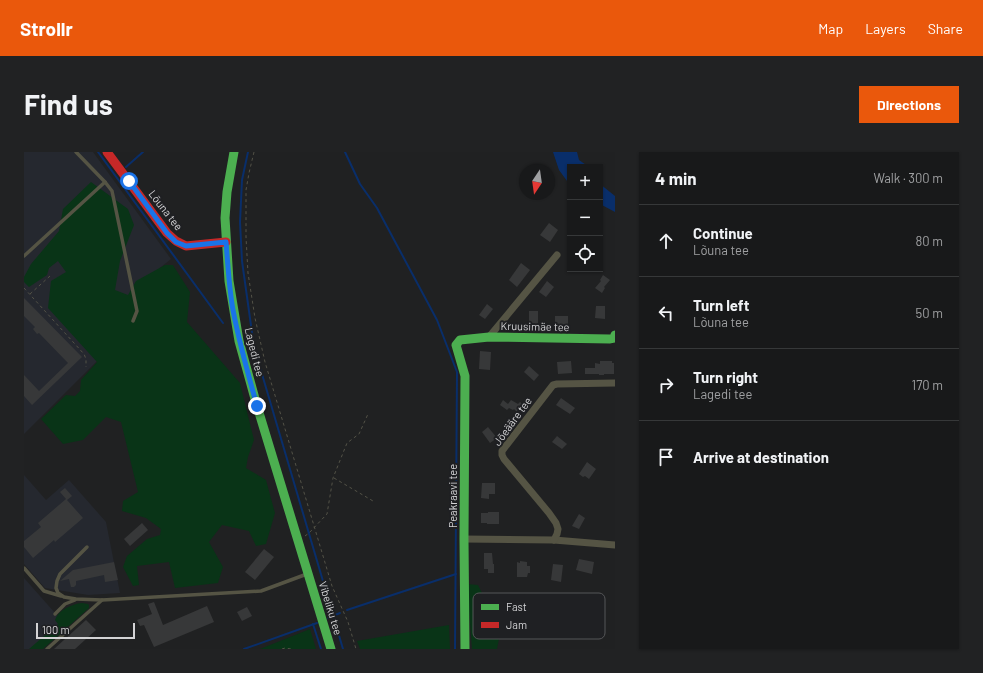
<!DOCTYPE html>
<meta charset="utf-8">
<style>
body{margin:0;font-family:Barlow,sans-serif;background:#212223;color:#f1f3f6}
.controls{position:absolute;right:12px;top:12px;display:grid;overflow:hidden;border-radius:0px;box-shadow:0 1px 3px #0004}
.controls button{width:36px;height:36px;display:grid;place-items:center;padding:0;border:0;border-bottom:1px solid #363839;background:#18191a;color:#f1f3f6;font:20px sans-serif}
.compass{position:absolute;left:495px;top:12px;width:36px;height:36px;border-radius:50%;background:#18191a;box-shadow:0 1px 3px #0004;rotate:193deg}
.scale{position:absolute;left:12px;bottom:10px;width:99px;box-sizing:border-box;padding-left:4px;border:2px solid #d3d3d5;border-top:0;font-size:11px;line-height:14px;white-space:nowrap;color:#d3d3d5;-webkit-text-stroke:3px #1f2023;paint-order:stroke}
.stop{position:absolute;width:12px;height:12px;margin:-9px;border:3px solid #1a73e8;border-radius:50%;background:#fff}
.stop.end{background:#1a73e8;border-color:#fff;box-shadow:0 1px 4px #0008}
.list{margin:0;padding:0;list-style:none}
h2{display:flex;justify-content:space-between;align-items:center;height:52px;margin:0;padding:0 16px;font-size:17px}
h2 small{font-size:13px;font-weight:400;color:#9fa0a2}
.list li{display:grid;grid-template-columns:26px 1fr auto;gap:12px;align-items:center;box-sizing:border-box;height:72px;padding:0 16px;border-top:1px solid #363839}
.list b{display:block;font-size:15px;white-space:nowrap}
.list p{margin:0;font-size:13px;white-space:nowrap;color:#9fa0a2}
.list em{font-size:13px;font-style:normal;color:#9fa0a2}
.icon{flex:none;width:22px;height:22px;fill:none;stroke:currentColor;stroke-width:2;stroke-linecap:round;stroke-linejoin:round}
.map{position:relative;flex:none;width:591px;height:497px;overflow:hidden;border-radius:0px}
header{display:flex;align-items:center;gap:24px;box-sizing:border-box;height:56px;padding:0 20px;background:#ea580c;color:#fff}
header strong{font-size:19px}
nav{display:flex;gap:22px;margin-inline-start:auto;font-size:14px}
.intro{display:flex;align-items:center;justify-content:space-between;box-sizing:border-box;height:96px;padding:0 24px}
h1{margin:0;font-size:28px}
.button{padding:10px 18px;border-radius:0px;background:#ea580c;color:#fff;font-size:14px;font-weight:700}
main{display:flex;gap:24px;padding:0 24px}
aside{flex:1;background:#18191a;border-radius:0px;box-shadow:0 1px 3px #0004}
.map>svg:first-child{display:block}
.built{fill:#25282f}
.green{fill:#093417}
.water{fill:#092e6a}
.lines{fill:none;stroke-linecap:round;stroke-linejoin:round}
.stream{stroke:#092e6a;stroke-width:2}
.building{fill:#373839}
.path{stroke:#535247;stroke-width:1;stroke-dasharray:3 3;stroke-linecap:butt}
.lane{stroke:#555444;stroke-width:3.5}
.street{stroke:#555444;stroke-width:7}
.fast{stroke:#4caf50;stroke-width:9}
.jam{stroke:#c62828;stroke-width:9}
.route{stroke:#1a73e8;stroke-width:5}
.labels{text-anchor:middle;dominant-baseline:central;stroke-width:4;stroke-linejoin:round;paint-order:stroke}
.street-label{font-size:11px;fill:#d3d3d5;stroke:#1f2023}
.key{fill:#1f2023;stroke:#555658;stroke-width:1}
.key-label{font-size:11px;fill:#d3d3d5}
</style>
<header>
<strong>Strollr</strong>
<nav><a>Map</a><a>Layers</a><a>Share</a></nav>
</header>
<div class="intro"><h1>Find us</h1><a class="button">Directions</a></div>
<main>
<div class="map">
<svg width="591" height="497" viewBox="0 0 591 497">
<rect width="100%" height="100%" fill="#202122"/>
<g class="built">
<polygon points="0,0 69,0 147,107 112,135 121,161 0,282"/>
<polygon points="0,323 22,348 45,328 82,370 96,441 64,443 21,436 0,412"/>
<polygon points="0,426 39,470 8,497 0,497"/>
</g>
<g class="green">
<polygon points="67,30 104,57 110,73 96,109 91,138 104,143 112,129 141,113 149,113 166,140 163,170 216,231 230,288 224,305 222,316 242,328 251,361 242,392 232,394 225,379 198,373 185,390 199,415 194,431 151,436 145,410 113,414 115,433 109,434 99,415 103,404 123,387 136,383 137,377 122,366 98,359 99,349 114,340 97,270 82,265 59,288 39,292 17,267 42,243 51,244 56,239 57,228 73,210 24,156 27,129 42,120 34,109 25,116 23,123 5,135 0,130 0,125 7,112 35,79 39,57"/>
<polygon points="443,432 454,433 464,453 461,477 475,487 473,497 448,497"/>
<path d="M 58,451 L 64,452 L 65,453 L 65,456 L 19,497 L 5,497 L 34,472 L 31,468 C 34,458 48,452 58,451 Z"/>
<polygon points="425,473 426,497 336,497 333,489"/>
<polygon points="286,477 292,497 236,497"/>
</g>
<g class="water">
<polygon points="529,0 553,0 555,8 565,15 546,15 546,33 535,18"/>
<polygon points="576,32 591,44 591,60 576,52"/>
</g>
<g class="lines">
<g class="stream">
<polyline points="74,0 199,171"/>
<polyline points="224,0 218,28 216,70 218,109 230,195 319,497"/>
<polyline points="321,0 336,32 353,56 413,168 433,220 431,497"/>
<polyline points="102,15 119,0"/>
<polyline points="323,458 432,422"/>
<polyline points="304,466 316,461"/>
<polyline points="289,472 297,497"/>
<polyline points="220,497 293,471"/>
</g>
</g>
<g class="building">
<polygon points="525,71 534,78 526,90 516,83"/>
<polygon points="497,111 506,118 493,135 485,128"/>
<polygon points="579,123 586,128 580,135 581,136 578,141 571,136 577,129 576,128"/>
<polygon points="523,129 530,135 522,145 515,140"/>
<polygon points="0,146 58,205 8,253 0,244 0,223 15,239 44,211 15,181 13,182 9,177 11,175 0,164"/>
<polygon points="463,152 469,157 461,167 455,163"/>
<polygon points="572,154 581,154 581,167 571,166"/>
<polygon points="505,159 514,159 514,175 518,175 518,179 507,179 507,173 505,173"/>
<rect x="531" y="164" width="13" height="9"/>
<polygon points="456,199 467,200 466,218 455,217"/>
<polygon points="547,209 548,221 534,222 533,210"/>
<polygon points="576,209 588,209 588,211 590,211 590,222 580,222 580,223 575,223 575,222 561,222 561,216 571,216 571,211 576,212"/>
<polygon points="505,214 515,223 510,229 500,220"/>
<polygon points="537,246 551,256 546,262 532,253"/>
<polygon points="479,248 484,252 487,248 494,252 496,250 500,253 494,261 490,257 489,258 485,256 483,258 476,253"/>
<polygon points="464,275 473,286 466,291 458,280"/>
<polygon points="533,284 543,292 538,297 528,290"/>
<polygon points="563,310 572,317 565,327 561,324 559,325 555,322"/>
<polygon points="458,331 471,331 471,342 465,342 465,347 457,346"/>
<polygon points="41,336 48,344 43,348 59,366 31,390 30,388 9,406 0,395 0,389 17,375 14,371 42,347 36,340"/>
<polygon points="464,360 475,360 475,372 463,372 463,371 457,371 457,361 464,361"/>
<polygon points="555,362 561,366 555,377 548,374"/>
<polygon points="118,371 124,378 106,394 100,387"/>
<polygon points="240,397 250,405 231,428 221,420"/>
<polygon points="460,401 468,401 469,412 470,412 470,421 464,421 464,417 460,417"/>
<polygon points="555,407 570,410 568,422 552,418"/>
<polygon points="496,409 503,410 503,414 506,414 506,421 504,421 503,425 493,425 493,410 496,411"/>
<polygon points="90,410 94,428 81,430 80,423 52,429 52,433 50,435 47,435 45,427 36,429 49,418"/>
<polygon points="529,412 539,413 537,430 527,428"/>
<polygon points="130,450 139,473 183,454 190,470 130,495 120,473 116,474 113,468 128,462 124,452"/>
<polygon points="223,455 228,464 218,469 213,460"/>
<polygon points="62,468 72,478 51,497 30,497"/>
</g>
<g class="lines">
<g class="path">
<polyline points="230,0 225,21 222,38 222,85 224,121 231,166 241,210 308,434 324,470 332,497"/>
<polyline points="0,136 60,202 62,207 62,215"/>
<polyline points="6,142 26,124"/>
<polyline points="310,326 349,349"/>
<polyline points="281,384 285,381 303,362 309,326 323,291 335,282 344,262"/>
<polyline points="258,497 261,496 267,497"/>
</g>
<g class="lane">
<polyline points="52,0 81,30 88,39 113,159 109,169"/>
<polyline points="0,104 81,30"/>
<polyline points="63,395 36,422 33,429 32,436 34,441 40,445 52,447 78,448"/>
<polyline points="0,416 20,439 37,444"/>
<polyline points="31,462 41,452 51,448"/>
<polyline points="23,497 78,448 237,439 283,422"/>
</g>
<g class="street">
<polyline points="465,185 533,103"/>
<polyline points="440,387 530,388 591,393"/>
<polyline points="530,388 533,382 534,377 532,371 525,361 480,307 478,303 478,299 529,233 533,232 591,231"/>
</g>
<g class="fast">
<polyline points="210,0 203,40 201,66 205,129 215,189 233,254 307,497"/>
<polyline points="441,497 440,387 441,224 432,193 436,188 465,185 586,187 590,186 591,183"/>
</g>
<polyline class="jam" points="83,0 143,81 152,89 162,94 202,90"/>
</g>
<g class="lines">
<path class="route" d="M 105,29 L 143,81 L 152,90 L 162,94 L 202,90 C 204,113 205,136 209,158 C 215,190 224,222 233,254"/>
</g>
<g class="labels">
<g class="street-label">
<text transform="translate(142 58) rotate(52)">Lõuna tee</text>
<text transform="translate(511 174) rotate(1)">Kruusimäe tee</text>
<text transform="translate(231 200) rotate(76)">Lagedi tee</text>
<text transform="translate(488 269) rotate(-54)">Jõeääre tee</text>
<text transform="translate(428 344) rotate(-90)">Peakraavi tee</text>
<text transform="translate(307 456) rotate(73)">Vibeliku tee</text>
</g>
</g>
<rect x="449" y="441" width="132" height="46" rx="6" class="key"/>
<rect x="457" y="452" width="18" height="6" fill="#4caf50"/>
<rect x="457" y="470" width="18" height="6" fill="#c62828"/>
<g class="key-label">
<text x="482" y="459">Fast</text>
<text x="482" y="477">Jam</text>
</g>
</svg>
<div class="controls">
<button>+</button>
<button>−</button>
<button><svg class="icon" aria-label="locate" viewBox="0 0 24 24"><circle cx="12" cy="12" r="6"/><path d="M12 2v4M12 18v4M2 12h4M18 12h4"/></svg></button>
</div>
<svg class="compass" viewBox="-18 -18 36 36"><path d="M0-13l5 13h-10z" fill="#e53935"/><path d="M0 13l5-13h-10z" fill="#9fa0a2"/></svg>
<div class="scale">100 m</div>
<div class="stop" style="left:105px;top:29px"></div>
<div class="stop end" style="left:233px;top:254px"></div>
</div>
<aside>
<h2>4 min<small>Walk · 300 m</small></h2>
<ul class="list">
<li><svg class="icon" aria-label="ahead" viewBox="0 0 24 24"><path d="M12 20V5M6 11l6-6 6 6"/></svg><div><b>Continue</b><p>Lõuna tee</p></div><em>80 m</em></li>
<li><svg class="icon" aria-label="left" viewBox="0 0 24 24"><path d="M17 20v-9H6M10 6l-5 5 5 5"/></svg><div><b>Turn left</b><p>Lõuna tee</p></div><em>50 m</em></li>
<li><svg class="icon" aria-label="right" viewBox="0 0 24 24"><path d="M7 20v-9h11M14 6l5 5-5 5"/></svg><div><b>Turn right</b><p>Lagedi tee</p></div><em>170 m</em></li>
<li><svg class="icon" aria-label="arrive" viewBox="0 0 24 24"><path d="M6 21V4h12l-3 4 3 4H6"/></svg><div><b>Arrive at destination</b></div></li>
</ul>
</aside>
</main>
